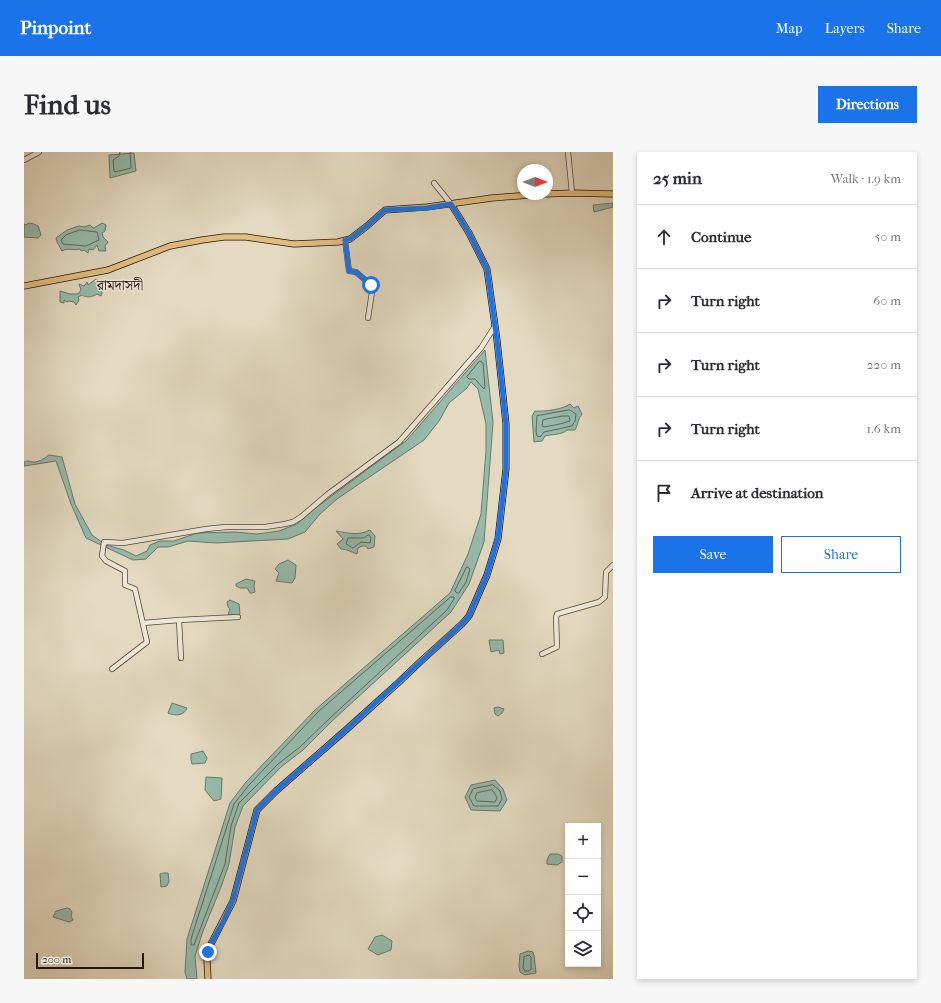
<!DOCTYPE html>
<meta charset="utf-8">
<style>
body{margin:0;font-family:"IM FELL French Canon","Noto Serif Bengali",serif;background:#f7f7f7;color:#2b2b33}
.controls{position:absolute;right:12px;bottom:12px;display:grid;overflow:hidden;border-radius:0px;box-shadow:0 2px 6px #0003}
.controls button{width:36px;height:36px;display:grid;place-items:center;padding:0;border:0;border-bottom:1px solid #e1e1e2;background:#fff;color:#2b2b33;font:20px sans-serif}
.compass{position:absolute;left:493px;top:12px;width:36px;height:36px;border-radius:50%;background:#fff;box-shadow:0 2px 6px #0003;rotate:90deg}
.scale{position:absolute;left:12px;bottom:10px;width:108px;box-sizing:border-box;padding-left:4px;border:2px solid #241507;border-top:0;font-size:11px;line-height:14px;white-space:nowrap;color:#241507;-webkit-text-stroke:3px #ede7d7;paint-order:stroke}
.stop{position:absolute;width:12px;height:12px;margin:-9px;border:3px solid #1a73e8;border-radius:50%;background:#fff}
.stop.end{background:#1a73e8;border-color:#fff;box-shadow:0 1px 4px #0008}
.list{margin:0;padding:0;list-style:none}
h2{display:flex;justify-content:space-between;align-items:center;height:52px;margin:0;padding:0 16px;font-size:17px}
h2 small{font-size:13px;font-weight:400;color:#7c7c81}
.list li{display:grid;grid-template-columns:26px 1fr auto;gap:12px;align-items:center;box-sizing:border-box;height:64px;padding:0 16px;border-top:1px solid #e1e1e2}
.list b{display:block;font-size:15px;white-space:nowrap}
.list em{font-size:13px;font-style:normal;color:#7c7c81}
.actions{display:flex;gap:8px;padding:12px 16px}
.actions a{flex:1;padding:9px 0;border:1px solid #1a73e8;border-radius:0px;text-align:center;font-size:14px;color:#1a73e8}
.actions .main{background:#1a73e8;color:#fff}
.icon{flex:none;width:22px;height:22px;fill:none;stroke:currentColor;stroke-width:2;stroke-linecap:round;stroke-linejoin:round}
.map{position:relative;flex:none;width:589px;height:827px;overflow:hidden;border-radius:0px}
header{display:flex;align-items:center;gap:24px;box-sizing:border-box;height:56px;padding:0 20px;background:#1a73e8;color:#fff}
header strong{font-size:19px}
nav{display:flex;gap:22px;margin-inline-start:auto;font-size:14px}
.intro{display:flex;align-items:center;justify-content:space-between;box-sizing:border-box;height:96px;padding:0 24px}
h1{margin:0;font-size:28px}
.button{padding:10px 18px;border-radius:0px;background:#1a73e8;color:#fff;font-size:14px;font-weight:700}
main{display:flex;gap:24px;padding:0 24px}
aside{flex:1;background:#fff;border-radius:0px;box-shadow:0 2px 6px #0003}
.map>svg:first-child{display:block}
.water{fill:#96bbad;stroke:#68796b}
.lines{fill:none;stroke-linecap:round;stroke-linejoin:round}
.shore{stroke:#5d685a;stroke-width:1}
.minor-casing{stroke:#544636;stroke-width:6}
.major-casing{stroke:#241507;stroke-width:7}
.minor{stroke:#ede7d7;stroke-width:4.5}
.major{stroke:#e2bd80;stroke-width:5.5}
.route{stroke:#1a73e8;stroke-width:5}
.labels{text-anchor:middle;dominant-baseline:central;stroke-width:3;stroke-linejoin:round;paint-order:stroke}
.quarter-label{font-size:14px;fill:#241507;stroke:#ede7d7}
</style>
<header>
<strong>Pinpoint</strong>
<nav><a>Map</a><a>Layers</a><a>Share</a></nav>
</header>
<div class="intro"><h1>Find us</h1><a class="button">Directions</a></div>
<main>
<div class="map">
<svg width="589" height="827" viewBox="0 0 589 827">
<rect width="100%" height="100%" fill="#e3dac1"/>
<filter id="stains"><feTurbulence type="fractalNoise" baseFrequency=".005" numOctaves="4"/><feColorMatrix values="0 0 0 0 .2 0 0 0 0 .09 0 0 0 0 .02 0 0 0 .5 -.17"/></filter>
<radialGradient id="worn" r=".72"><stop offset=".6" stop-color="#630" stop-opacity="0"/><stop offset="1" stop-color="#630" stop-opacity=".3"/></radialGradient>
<g class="water">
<polygon points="110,1 112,19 86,26 85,3"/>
<polygon points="589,51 589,55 570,60 569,53"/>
<polygon points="5,71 10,72 14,74 17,83 14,86 0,85 0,72 2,73"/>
<path d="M 78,71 L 82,73 L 81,79 L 78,81 L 79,85 L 84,90 L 81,94 L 82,99 L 75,99 L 73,93 L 69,98 L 65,97 L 64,101 L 60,98 L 58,99 L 55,97 C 49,99 45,95 38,99 L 33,90 L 32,86 L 43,78 L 55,74 L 60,75 L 66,73 L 68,75 L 70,76 Z"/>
<path d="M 72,127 L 76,129 L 78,141 L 77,144 L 73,142 C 69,145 62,146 58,143 L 54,145 L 55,148 L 52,153 L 50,150 L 45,149 L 43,150 L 40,148 L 40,151 L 36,150 L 36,139 L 46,142 L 54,142 L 57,138 L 55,132 L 60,134 L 63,130 L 64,133 Z"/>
<path d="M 461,198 L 469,270 L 460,390 L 445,432 L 427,460 L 309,568 L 279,598 L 257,615 L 219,654 L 211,675 L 205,712 L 197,735 L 179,779 L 171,804 L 173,827 L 163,827 L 161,820 L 163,787 L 206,651 L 222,630 L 291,558 L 426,441 L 444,402 L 457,362 L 462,299 L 462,272 L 454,237 L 447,230 L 443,236 L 425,251 L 415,269 L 400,288 L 313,347 L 296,362 L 281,380 L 264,387 L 192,391 L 164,389 L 144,395 L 134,395 L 122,407 L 109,408 L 62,386 L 47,352 L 32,309 L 0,314 L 0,310 C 4,308 6,310 10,310 C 15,310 21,306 25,303 L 38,305 L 51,352 L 68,383 L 82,393 L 100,398 L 112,404 L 123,399 L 126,393 L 136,389 L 150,389 L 173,381 L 211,380 L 233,382 L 255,379 L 273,372 L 290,357 L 382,289 Z"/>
<path d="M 546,252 L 550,256 L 554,254 L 558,262 C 554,266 554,273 551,278 L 543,278 C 538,283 528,282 521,284 L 518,289 L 510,290 L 508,264 L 511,259 C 520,260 540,257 546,252 Z"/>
<path d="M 346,378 L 351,384 L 350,395 L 344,397 L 342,394 L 338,394 L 334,396 L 333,402 C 327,400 323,397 317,397 L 313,392 L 319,387 L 312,379 C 324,381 334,384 346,378 Z"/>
<polygon points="264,408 272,413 271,426 268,431 252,429 255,421 251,417 255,412"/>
<polygon points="222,427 231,429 230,434 231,440 228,441 226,441 223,436 216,436 212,434 212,432"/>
<polygon points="206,448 215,452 216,462 213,463 204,463 206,457 204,455 203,450"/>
<polygon points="465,488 479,488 480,501 476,502 475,498 467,500"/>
<path d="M 148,551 L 163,556 C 160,564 151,564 144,561 Z"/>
<polygon points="474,555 480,557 478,561 474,564 471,562 470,556"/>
<polygon points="179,599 183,606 181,611 168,612 167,608 167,602"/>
<polygon points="182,625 198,626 197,647 190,649 181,638"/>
<polygon points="471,628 479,637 483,648 476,659 447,658 441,645 447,633"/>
<polygon points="526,702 534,702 538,704 538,710 533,713 523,712 523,708"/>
<polygon points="140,721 144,721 145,729 143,734 137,735 136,722"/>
<polygon points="43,756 46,757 48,760 47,764 49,768 45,770 29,765 32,759"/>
<polygon points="358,783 368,789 367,798 354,803 344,797 351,785"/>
<polygon points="504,799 509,800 510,803 512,821 501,823 496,820 495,814 496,802"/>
</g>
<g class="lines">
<g class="shore">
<polyline points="96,0 95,4 89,8 90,19 91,20 107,16 106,0"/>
<polygon points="56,78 73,80 75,88 62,94 39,92 37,88 42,83"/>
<polygon points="456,209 459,211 461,235 460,237 451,227 445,227 443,225"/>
<polygon points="546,258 552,262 551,269 548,274 520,280 516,285 513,284 512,279 513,264"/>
<polygon points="539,264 545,264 546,269 536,272 520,275 518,274 519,268"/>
<polygon points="345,383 347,386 346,391 337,390 329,396 322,392 324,386 339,386"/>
<polygon points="443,415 445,416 446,417 442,430 435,441 433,441 431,439"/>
<polygon points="427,445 430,445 430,447 423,458 306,566 276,595 254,612 215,651 207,674 201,712 170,793 167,793 167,787 210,652 225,633 294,560"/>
<polygon points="469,633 476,639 478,647 474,654 450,654 445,645 449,637"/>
<polygon points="468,638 471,642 473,646 471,650 453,649 451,645 453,641"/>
<polygon points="502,804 505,803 507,805 507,817 505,819 501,819 499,816 500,805"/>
</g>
<defs>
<g id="minor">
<polyline points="544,0 548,41"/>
<polyline points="0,8 15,0"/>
<polyline points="410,31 427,52"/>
<polyline points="321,88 325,119 332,120 347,133 348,140 344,166"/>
<polyline points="155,468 157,506"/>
<polyline points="119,471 155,468 214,465"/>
<polyline points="518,502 533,495 532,466 533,462 575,450 581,445 582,420 589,413"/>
<polyline points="88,517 123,490 111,437 101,433 101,419 82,409 78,404 80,390 99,391 182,377 202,375 241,375 261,372 269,370 277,365 304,342 375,290 457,196 471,174"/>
</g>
<g id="major">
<polyline points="523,42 548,41 589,42"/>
<polyline points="0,134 84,118 146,94 178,88 200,85 222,85 270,92 314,90 326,87 343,74 361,58 403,55 468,46 519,42"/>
<polyline points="184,827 183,809 184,801 187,792 209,749 233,658 252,639 323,577 375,530 396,510 438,472 445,464 463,423 474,387 482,317 482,272 473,188 463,117 445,81 427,52"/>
</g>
</defs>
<use href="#minor" class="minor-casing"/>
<use href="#major" class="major-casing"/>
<use href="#minor" class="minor"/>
<use href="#major" class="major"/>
</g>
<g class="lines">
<polyline class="route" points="184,800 187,792 200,768 209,748 233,658 252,639 323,577 438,472 445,464 463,423 474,386 482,317 482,272 473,188 463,117 445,81 427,52 403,56 361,58 343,74 326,87 321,88 325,119 332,120 347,133"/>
</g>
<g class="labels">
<g class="quarter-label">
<text x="96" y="133">রামদাসদী</text>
</g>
</g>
<rect width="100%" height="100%" filter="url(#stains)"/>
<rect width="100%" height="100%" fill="url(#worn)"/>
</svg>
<div class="controls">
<button>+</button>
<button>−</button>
<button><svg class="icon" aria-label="locate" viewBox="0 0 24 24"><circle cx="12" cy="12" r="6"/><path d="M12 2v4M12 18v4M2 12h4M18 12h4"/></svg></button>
<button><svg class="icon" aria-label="layers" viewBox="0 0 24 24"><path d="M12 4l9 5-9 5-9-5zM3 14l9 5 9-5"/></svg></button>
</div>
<svg class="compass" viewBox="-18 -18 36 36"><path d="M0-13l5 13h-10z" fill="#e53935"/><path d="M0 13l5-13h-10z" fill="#7c7c81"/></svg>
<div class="scale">200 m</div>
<div class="stop" style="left:347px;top:133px"></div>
<div class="stop end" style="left:184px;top:800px"></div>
</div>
<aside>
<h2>25 min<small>Walk · 1.9 km</small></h2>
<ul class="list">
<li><svg class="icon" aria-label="ahead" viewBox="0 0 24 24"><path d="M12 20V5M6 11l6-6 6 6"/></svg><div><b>Continue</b></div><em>50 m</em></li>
<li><svg class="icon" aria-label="right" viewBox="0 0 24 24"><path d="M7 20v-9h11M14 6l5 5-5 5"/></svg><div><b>Turn right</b></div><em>60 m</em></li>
<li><svg class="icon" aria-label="right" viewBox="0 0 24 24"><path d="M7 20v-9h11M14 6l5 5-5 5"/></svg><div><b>Turn right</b></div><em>220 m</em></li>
<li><svg class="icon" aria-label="right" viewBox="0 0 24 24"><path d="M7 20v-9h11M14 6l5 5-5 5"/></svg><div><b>Turn right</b></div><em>1.6 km</em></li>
<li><svg class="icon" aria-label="arrive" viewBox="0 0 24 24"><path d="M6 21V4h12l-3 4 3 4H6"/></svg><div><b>Arrive at destination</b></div></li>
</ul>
<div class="actions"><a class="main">Save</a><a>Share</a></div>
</aside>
</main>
